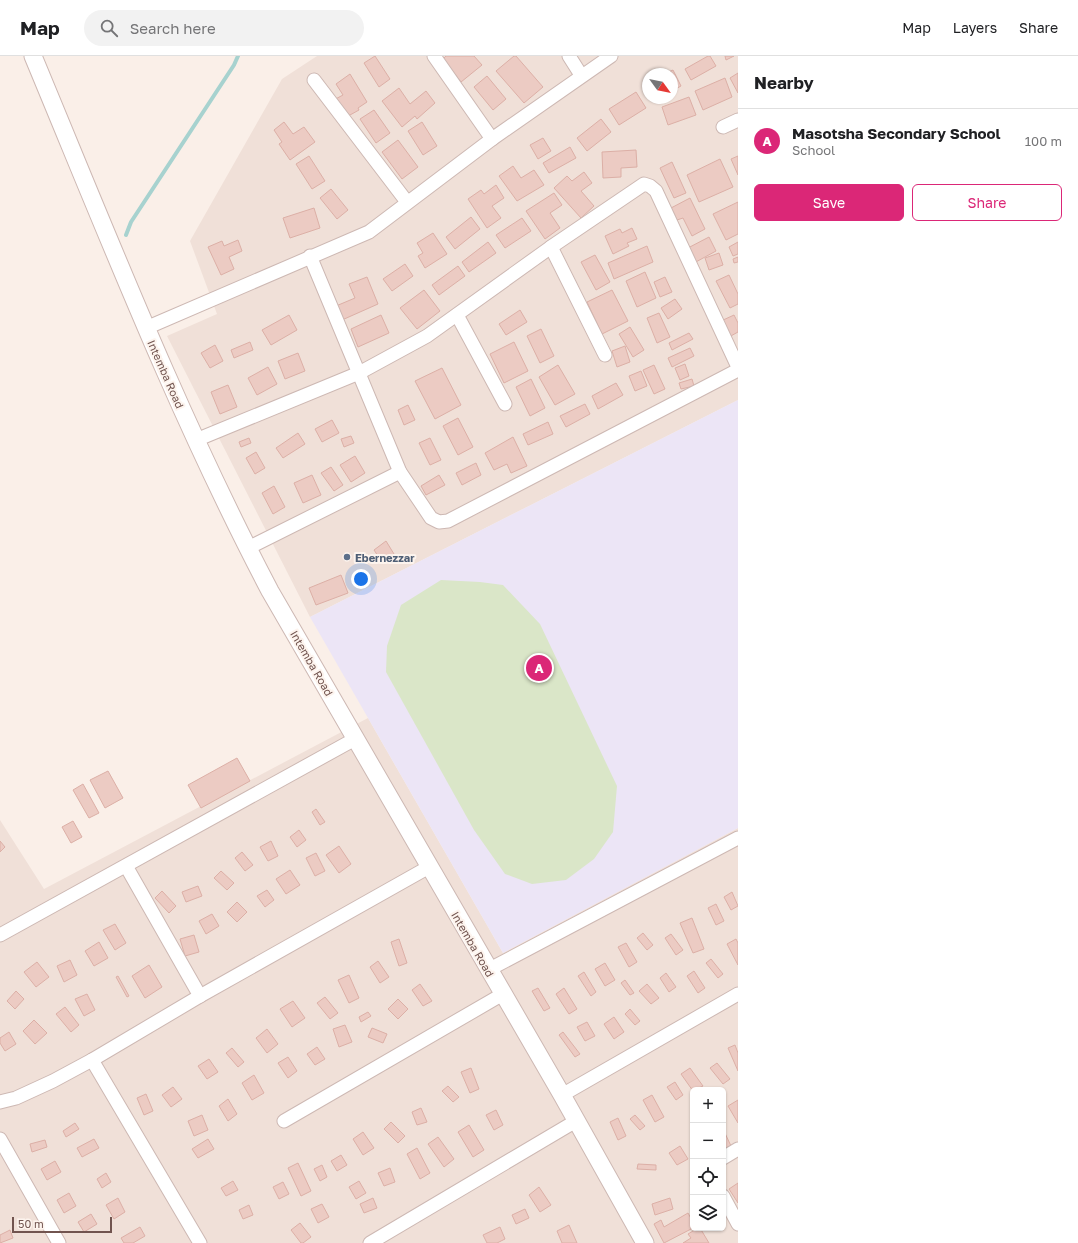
<!DOCTYPE html>
<meta charset="utf-8">
<style>
body{margin:0;font-family:"Golos Text",sans-serif;background:#f2f2f2;color:#202124}
.controls{position:absolute;right:12px;bottom:12px;display:grid;overflow:hidden;border-radius:6px;box-shadow:0 1px 3px #0004}
.controls button{width:36px;height:36px;display:grid;place-items:center;padding:0;border:0;border-bottom:1px solid #e0e0e0;background:#fff;color:#202124;font:20px sans-serif}
.compass{position:absolute;left:642px;top:12px;width:36px;height:36px;border-radius:50%;background:#fff;box-shadow:0 1px 3px #0004;rotate:123deg}
.scale{position:absolute;left:12px;bottom:10px;width:100px;box-sizing:border-box;padding-left:4px;border:2px solid #71544f;border-top:0;font-size:11px;line-height:14px;white-space:nowrap;color:#71544f;-webkit-text-stroke:3px #fdf4ee;paint-order:stroke}
.you{position:absolute;left:361px;top:523px;width:14px;height:14px;margin:-10px;border:3px solid #fff;border-radius:50%;background:#1a73e8;box-shadow:0 0 0 6px #1a73e833}
.badge{display:grid;place-items:center;width:26px;height:26px;border-radius:50%;background:#db2777;color:#fff;font-size:13px;font-weight:700}
.pin{position:absolute;translate:-50% -50%;border:2px solid #fff;box-shadow:0 1px 4px #0006}
.list{margin:0;padding:0;list-style:none}
h2{display:flex;justify-content:space-between;align-items:center;height:52px;margin:0;padding:0 16px;font-size:17px}
h2 small{font-size:13px;font-weight:400;color:#757577}
.list li{display:grid;grid-template-columns:26px 1fr auto;gap:12px;align-items:center;box-sizing:border-box;height:64px;padding:0 16px;border-top:1px solid #e0e0e0}
.list b{display:block;font-size:15px;white-space:nowrap}
.list p{margin:0;font-size:13px;white-space:nowrap;color:#757577}
.list em{font-size:13px;font-style:normal;color:#757577}
.actions{display:flex;gap:8px;padding:12px 16px}
.actions a{flex:1;padding:9px 0;border:1px solid #db2777;border-radius:6px;text-align:center;font-size:14px;color:#db2777}
.actions .main{background:#db2777;color:#fff}
.icon{flex:none;width:22px;height:22px;fill:none;stroke:currentColor;stroke-width:2;stroke-linecap:round;stroke-linejoin:round}
.map{position:relative;flex:none;width:738px;height:1187px;overflow:hidden}
header{display:flex;align-items:center;gap:24px;box-sizing:border-box;height:56px;padding:0 20px;background:#fff;border-bottom:1px solid #e0e0e0}
header strong{font-size:19px}
nav{display:flex;gap:22px;margin-inline-start:auto;font-size:14px}
.search{width:280px;height:36px;background:#f2f2f2;display:flex;align-items:center;gap:10px;box-sizing:border-box;padding:0 14px;border-radius:22px;color:#757577;font-size:15px}
main{display:flex}
aside{flex:1;background:#fff}
.map>svg:first-child{display:block}
.residential{fill:#f0e0d8;fill-rule:evenodd}
.education{fill:#ece5f6}
.green{fill:#dae6c8}
.lines{fill:none;stroke-linecap:round;stroke-linejoin:round}
.stream{stroke:#a7d2cf;stroke-width:4}
.building{fill:#eccbc3;stroke:#dcafa6}
.minor-casing{stroke:#cdb8b3;stroke-width:15}
.tertiary-casing{stroke:#cdb8b3;stroke-width:19}
.minor{stroke:#fff;stroke-width:13}
.tertiary{stroke:#fff;stroke-width:17}
.service-dot{fill:#5c6f8a;stroke:#fdf4ee;stroke-width:1.5}
.labels{text-anchor:middle;dominant-baseline:central;stroke-width:4;stroke-linejoin:round;paint-order:stroke}
.street-label{font-size:11px;fill:#71544f;stroke:#fdf4ee}
.service-label{font-size:11px;font-weight:bold;fill:#4e5e75;stroke:#fdf4ee;text-anchor:start}
</style>
<header>
<strong>Map</strong>
<div class="search"><svg class="icon" aria-label="search" viewBox="0 0 24 24"><circle cx="10" cy="10" r="6"/><path d="M15 15l6 6"/></svg>Search here</div>
<nav><a>Map</a><a>Layers</a><a>Share</a></nav>
</header>
<main>
<div class="map">
<svg width="738" height="1187" viewBox="0 0 738 1187">
<rect width="100%" height="100%" fill="#faefe8"/>
<g class="residential">
<path d="M 317,0 L 738,0 L 738,344 L 310,561 L 167,280 L 217,258 L 190,185 L 282,23 ZM 648,18 L 672,18 L 672,42 L 648,42 Z"/>
<path d="M 368,662 L 503,897 L 738,772 L 738,1187 L 0,1187 L 0,764 L 44,833 ZM 693,1034 L 723,1034 L 723,1172 L 693,1172 Z"/>
</g>
<polygon class="education" points="738,344 738,772 503,897 310,561"/>
<polygon class="green" points="441,524 480,526 503,529 540,568 617,730 613,776 594,803 566,824 532,828 505,818 474,774 386,616 387,590 401,549"/>
<g class="lines">
<polyline class="stream" points="126,179 131,166 234,9 238,0"/>
</g>
<g class="building">
<polygon points="375,0 390,23 379,31 364,7"/>
<polygon points="446,0 474,0 482,9 461,26 443,3"/>
<polygon points="514,0 516,0 543,31 524,47 496,15"/>
<polygon points="708,0 710,0 716,10 691,24 685,13"/>
<polygon points="725,0 734,0 726,4"/>
<polygon points="673,14 681,30 672,35 672,18 664,18"/>
<polygon points="738,17 738,37 730,22"/>
<polygon points="350,18 367,46 358,52 359,54 341,64 330,46 343,39 336,28"/>
<polygon points="487,20 506,43 493,54 474,31"/>
<polygon points="725,22 732,41 703,54 695,35"/>
<polygon points="399,32 410,48 426,35 435,47 417,63 415,60 402,71 382,45"/>
<polygon points="636,36 646,52 619,69 609,53"/>
<polygon points="689,41 696,59 668,69 662,51"/>
<polygon points="374,54 390,77 376,87 360,63"/>
<polygon points="601,63 611,76 587,95 577,82"/>
<polygon points="284,66 293,78 304,71 315,86 290,104 279,88 282,86 274,74"/>
<polygon points="422,66 437,90 423,99 408,75"/>
<polygon points="543,82 551,95 538,103 530,89"/>
<polygon points="398,84 418,111 402,123 382,96"/>
<polygon points="570,91 576,102 549,117 543,107"/>
<polygon points="636,94 637,111 621,112 621,121 603,122 602,96"/>
<polygon points="309,100 325,125 312,133 296,108"/>
<polygon points="738,100 738,119 731,103"/>
<polygon points="720,103 733,131 699,146 687,119"/>
<polygon points="672,106 686,137 674,142 660,112"/>
<polygon points="513,110 521,122 534,114 544,129 517,145 499,120"/>
<polygon points="584,116 592,127 581,135 594,150 581,162 554,132 567,120 572,125"/>
<polygon points="496,129 504,142 492,150 501,162 487,172 468,143 481,134 484,138"/>
<polygon points="331,133 348,154 337,163 320,142"/>
<polygon points="554,137 562,149 550,157 560,172 545,183 526,155"/>
<polygon points="690,142 705,173 692,180 683,162 677,164 671,152"/>
<polygon points="738,146 738,178 726,184 713,158"/>
<polygon points="314,152 320,172 290,182 283,162"/>
<polygon points="471,161 480,173 455,193 446,181"/>
<polygon points="522,162 531,175 505,192 496,179"/>
<polygon points="632,172 637,183 627,187 629,190 613,198 605,180 620,173 622,177"/>
<polygon points="433,177 447,198 425,212 418,200 423,197 417,187"/>
<polygon points="709,181 716,195 694,207 686,193"/>
<polygon points="238,184 242,195 229,201 234,213 221,219 208,191 222,185 224,190"/>
<polygon points="488,186 496,197 469,216 462,206"/>
<polygon points="738,186 738,198 733,200 729,191"/>
<polygon points="647,190 653,206 614,223 608,207"/>
<polygon points="719,197 723,209 709,214 705,202"/>
<polygon points="595,199 610,226 596,234 581,206"/>
<polygon points="738,201 738,206 734,207 733,203"/>
<polygon points="405,208 413,220 392,235 383,223"/>
<polygon points="458,210 465,220 439,239 432,229"/>
<polygon points="645,216 656,242 637,251 626,225"/>
<polygon points="729,219 738,238 738,248 730,252 716,225"/>
<polygon points="367,221 378,248 342,264 336,250 355,242 349,228"/>
<polygon points="665,221 672,236 660,241 654,226"/>
<polygon points="424,234 440,255 417,273 400,252"/>
<polygon points="612,234 628,265 602,278 587,246"/>
<polygon points="675,243 682,253 668,263 661,252"/>
<polygon points="520,254 527,266 506,279 499,268"/>
<polygon points="659,257 670,281 657,287 647,262"/>
<polygon points="289,259 297,274 271,289 262,274"/>
<polygon points="381,259 389,277 358,291 351,273"/>
<polygon points="734,259 738,267 738,276 729,281 721,265"/>
<polygon points="630,271 644,294 633,301 619,278"/>
<polygon points="541,273 554,300 540,307 527,280"/>
<polygon points="689,277 693,283 672,294 669,287"/>
<polygon points="250,286 253,294 234,302 231,294"/>
<polygon points="514,286 528,315 504,327 490,298"/>
<polygon points="215,289 223,305 210,312 201,297"/>
<polygon points="625,290 630,306 617,311 612,295"/>
<polygon points="690,292 694,300 672,311 668,302"/>
<polygon points="298,297 305,315 285,323 278,305"/>
<polygon points="685,308 689,320 680,324 675,312"/>
<polygon points="558,309 575,338 555,349 539,321"/>
<polygon points="654,309 665,333 654,338 643,314"/>
<polygon points="268,311 277,328 257,339 248,322"/>
<polygon points="442,312 461,349 435,363 415,325"/>
<polygon points="641,315 647,330 635,335 629,320"/>
<polygon points="531,323 545,352 530,360 516,331"/>
<polygon points="692,323 694,330 681,333 679,327"/>
<polygon points="616,327 623,339 598,353 592,340"/>
<polygon points="228,329 237,351 220,358 211,336"/>
<polygon points="585,348 590,358 566,371 560,360"/>
<polygon points="408,349 415,364 404,369 398,354"/>
<polygon points="458,362 473,391 458,399 443,370"/>
<polygon points="332,364 339,377 322,386 315,373"/>
<polygon points="548,366 553,378 528,389 523,378"/>
<polygon points="298,377 305,388 283,402 276,392"/>
<polygon points="351,380 354,387 344,391 341,383"/>
<polygon points="513,381 527,410 511,417 507,408 494,414 485,397"/>
<polygon points="249,382 251,387 241,391 239,386"/>
<polygon points="430,382 441,404 430,409 419,387"/>
<polygon points="256,396 265,412 255,418 246,402"/>
<polygon points="355,400 365,417 351,426 340,409"/>
<polygon points="476,407 481,419 462,429 456,417"/>
<polygon points="331,411 343,429 334,435 321,417"/>
<polygon points="312,419 321,439 303,447 294,427"/>
<polygon points="439,419 445,429 426,439 421,430"/>
<polygon points="274,430 285,451 273,458 262,437"/>
<polygon points="386,485 394,498 382,506 374,494"/>
<polygon points="341,519 348,537 316,549 309,532"/>
<polygon points="237,702 250,725 201,752 188,729"/>
<polygon points="108,715 123,742 105,752 90,724"/>
<polygon points="83,728 99,757 89,762 73,734"/>
<polygon points="316,753 325,766 320,769 312,756"/>
<polygon points="73,765 82,781 71,787 62,771"/>
<polygon points="299,774 306,784 297,791 290,781"/>
<polygon points="0,785 5,791 0,796"/>
<polygon points="271,785 278,800 268,805 260,791"/>
<polygon points="339,790 351,808 339,817 326,799"/>
<polygon points="242,796 253,809 245,815 235,802"/>
<polygon points="316,797 325,815 315,820 306,802"/>
<polygon points="290,814 300,829 286,838 276,823"/>
<polygon points="221,815 234,827 227,834 214,822"/>
<polygon points="198,830 202,840 186,846 182,836"/>
<polygon points="267,834 274,844 265,851 257,840"/>
<polygon points="162,835 176,850 169,857 155,842"/>
<polygon points="732,836 738,850 731,854 724,841"/>
<polygon points="237,846 247,856 237,866 227,856"/>
<polygon points="716,848 724,865 716,869 708,852"/>
<polygon points="212,858 219,870 206,878 199,865"/>
<polygon points="692,862 704,893 693,897 680,867"/>
<polygon points="115,868 126,887 115,894 103,874"/>
<polygon points="643,877 653,889 647,894 637,882"/>
<polygon points="671,878 683,894 676,899 665,882"/>
<polygon points="194,879 199,896 185,900 180,883"/>
<polygon points="399,883 407,907 399,910 391,886"/>
<polygon points="736,883 738,887 738,909 727,888"/>
<polygon points="99,886 108,902 94,910 85,895"/>
<polygon points="626,887 637,906 629,911 618,891"/>
<polygon points="711,903 723,918 718,922 706,907"/>
<polygon points="70,904 77,919 64,926 57,910"/>
<polygon points="378,905 389,921 380,927 370,911"/>
<polygon points="37,906 49,921 36,931 24,916"/>
<polygon points="605,907 615,924 605,930 595,913"/>
<polygon points="149,909 162,931 145,942 132,920"/>
<polygon points="694,915 705,932 698,937 687,920"/>
<polygon points="584,916 596,936 591,940 578,920"/>
<polygon points="666,917 676,931 669,936 660,922"/>
<polygon points="349,919 359,942 349,947 338,924"/>
<polygon points="118,920 129,940 127,941 116,921"/>
<polygon points="625,924 634,937 630,939 621,927"/>
<polygon points="420,928 432,945 423,950 412,934"/>
<polygon points="647,928 659,942 651,948 639,935"/>
<polygon points="538,932 550,952 544,955 532,935"/>
<polygon points="564,932 577,953 569,958 556,938"/>
<polygon points="16,935 24,943 15,953 7,945"/>
<polygon points="87,938 95,954 84,960 75,943"/>
<polygon points="325,941 338,957 330,963 317,947"/>
<polygon points="398,943 408,953 398,963 388,953"/>
<polygon points="293,945 305,962 292,971 280,953"/>
<polygon points="65,951 79,969 71,976 56,958"/>
<polygon points="630,953 640,965 635,969 625,958"/>
<polygon points="368,956 371,960 361,966 359,961"/>
<polygon points="614,961 624,976 614,983 604,968"/>
<polygon points="34,964 47,977 35,988 23,975"/>
<polygon points="587,966 595,980 585,985 577,971"/>
<polygon points="345,969 352,986 339,991 333,973"/>
<polygon points="372,972 387,978 383,987 368,981"/>
<polygon points="267,973 278,988 267,997 256,982"/>
<polygon points="9,976 16,988 5,995 0,987 0,982"/>
<polygon points="563,976 580,998 575,1001 559,979"/>
<polygon points="735,989 738,997 738,1015 728,992"/>
<polygon points="317,991 325,1003 315,1009 307,998"/>
<polygon points="232,992 244,1006 238,1011 226,997"/>
<polygon points="288,1001 297,1015 288,1022 278,1007"/>
<polygon points="209,1003 218,1016 207,1023 198,1010"/>
<polygon points="717,1007 730,1023 723,1028 710,1012"/>
<polygon points="471,1012 479,1033 470,1037 461,1016"/>
<polygon points="690,1012 703,1030 693,1035 681,1018"/>
<polygon points="254,1019 264,1037 252,1044 242,1027"/>
<polygon points="675,1026 683,1039 676,1044 667,1031"/>
<polygon points="448,1030 459,1041 453,1046 442,1035"/>
<polygon points="173,1031 182,1043 171,1051 162,1039"/>
<polygon points="146,1038 153,1055 144,1059 137,1042"/>
<polygon points="652,1039 664,1061 655,1066 643,1044"/>
<polygon points="228,1043 237,1058 228,1065 219,1050"/>
<polygon points="738,1044 738,1067 728,1050"/>
<polygon points="421,1052 427,1066 417,1069 412,1056"/>
<polygon points="496,1054 503,1069 494,1074 486,1059"/>
<polygon points="202,1059 208,1074 194,1080 188,1065"/>
<polygon points="635,1059 645,1070 640,1074 630,1063"/>
<polygon points="618,1062 626,1080 618,1084 610,1066"/>
<polygon points="391,1066 405,1080 398,1087 384,1073"/>
<polygon points="75,1067 79,1073 66,1081 63,1075"/>
<polygon points="469,1069 484,1094 473,1101 458,1076"/>
<polygon points="723,1073 731,1090 723,1093"/>
<polygon points="363,1076 374,1092 363,1099 353,1083"/>
<polygon points="438,1081 454,1103 444,1111 428,1088"/>
<polygon points="94,1083 99,1092 82,1101 77,1092"/>
<polygon points="208,1083 214,1093 198,1102 192,1093"/>
<polygon points="45,1084 47,1091 32,1096 30,1088"/>
<polygon points="680,1090 688,1103 677,1109 669,1097"/>
<polygon points="417,1092 430,1117 420,1123 407,1098"/>
<polygon points="341,1099 347,1109 337,1115 331,1105"/>
<polygon points="55,1105 61,1116 47,1124 41,1113"/>
<polygon points="298,1107 311,1135 301,1140 288,1112"/>
<polygon points="638,1108 656,1109 656,1114 637,1113"/>
<polygon points="322,1109 327,1121 320,1125 314,1113"/>
<polygon points="390,1112 395,1126 384,1130 378,1117"/>
<polygon points="106,1117 111,1126 102,1132 97,1123"/>
<polygon points="233,1125 238,1134 226,1140 221,1132"/>
<polygon points="359,1125 366,1137 356,1143 349,1131"/>
<polygon points="283,1126 289,1138 279,1143 273,1131"/>
<polygon points="738,1127 738,1147 729,1133"/>
<polygon points="539,1131 551,1149 540,1156 529,1139"/>
<polygon points="69,1137 76,1150 64,1157 57,1144"/>
<polygon points="118,1142 125,1156 114,1163 106,1149"/>
<polygon points="373,1142 377,1152 364,1157 360,1148"/>
<polygon points="670,1142 673,1153 655,1159 652,1148"/>
<polygon points="322,1148 329,1161 318,1167 311,1153"/>
<polygon points="249,1149 253,1159 243,1163 239,1154"/>
<polygon points="525,1153 529,1162 516,1168 512,1159"/>
<polygon points="688,1157 693,1166 693,1172 664,1187 654,1168 661,1164 664,1171"/>
<polygon points="91,1158 97,1168 84,1176 78,1166"/>
<polygon points="300,1167 311,1181 303,1187 301,1187 291,1174"/>
<polygon points="569,1169 577,1187 562,1187 557,1175"/>
<polygon points="140,1171 145,1180 133,1187 124,1187 121,1182"/>
<polygon points="500,1171 505,1183 497,1187 487,1187 483,1179"/>
<polygon points="698,1172 700,1172 709,1187 683,1187 691,1182 688,1178"/>
<polygon points="10,1174 13,1182 0,1187 0,1179"/>
</g>
<g class="lines">
<defs>
<g id="minor">
<polyline points="434,0 492,83"/>
<polyline points="569,0 581,19"/>
<polyline points="314,24 407,146"/>
<polyline points="723,71 738,64"/>
<polyline points="551,191 605,299"/>
<polyline points="310,200 400,416 431,462 439,466 448,465 738,314"/>
<polyline points="457,259 505,348"/>
<polyline points="146,272 369,176 492,83 611,0"/>
<polyline points="196,384 359,317 427,280 551,191 644,128 650,130 656,135 738,311"/>
<polyline points="248,492 400,416"/>
<polyline points="126,810 200,940"/>
<polyline points="0,879 355,683"/>
<polyline points="488,914 738,782"/>
<polyline points="92,1004 200,1187"/>
<polyline points="562,1039 738,938"/>
<polyline points="0,1046 16,1042 53,1025 92,1004 200,940 429,811"/>
<polyline points="284,1065 503,938"/>
<polyline points="0,1083 59,1187"/>
<polyline points="723,1102 738,1093"/>
<polyline points="723,1140 738,1168"/>
<polyline points="370,1187 576,1065"/>
</g>
<path id="tertiary" d="M 33,0 C 108,180 179,362 270,535 L 562,1039 L 645,1187"/>
</defs>
<use href="#minor" class="minor-casing"/>
<use href="#tertiary" class="tertiary-casing"/>
<use href="#minor" class="minor"/>
<use href="#tertiary" class="tertiary"/>
</g>
<circle class="service-dot" cx="347" cy="501" r="4"/>
<g class="labels">
<g class="street-label">
<text transform="translate(166 318) rotate(66)">Intemba Road</text>
<text transform="translate(312 607) rotate(60)">Intemba Road</text>
<text transform="translate(473 888) rotate(60)">Intemba Road</text>
</g>
<g class="service-label">
<text x="355" y="501">Ebernezzar</text>
</g>
</g>
</svg>
<div class="controls">
<button>+</button>
<button>−</button>
<button><svg class="icon" aria-label="locate" viewBox="0 0 24 24"><circle cx="12" cy="12" r="6"/><path d="M12 2v4M12 18v4M2 12h4M18 12h4"/></svg></button>
<button><svg class="icon" aria-label="layers" viewBox="0 0 24 24"><path d="M12 4l9 5-9 5-9-5zM3 14l9 5 9-5"/></svg></button>
</div>
<svg class="compass" viewBox="-18 -18 36 36"><path d="M0-13l5 13h-10z" fill="#e53935"/><path d="M0 13l5-13h-10z" fill="#757577"/></svg>
<div class="scale">50 m</div>
<div class="you"></div>
<div class="pin badge" style="left:539px;top:612px">A</div>
</div>
<aside>
<h2>Nearby<small></small></h2>
<ul class="list">
<li><span class="badge">A</span><div><b>Masotsha Secondary School</b><p>School</p></div><em>100 m</em></li>
</ul>
<div class="actions"><a class="main">Save</a><a>Share</a></div>
</aside>
</main>
